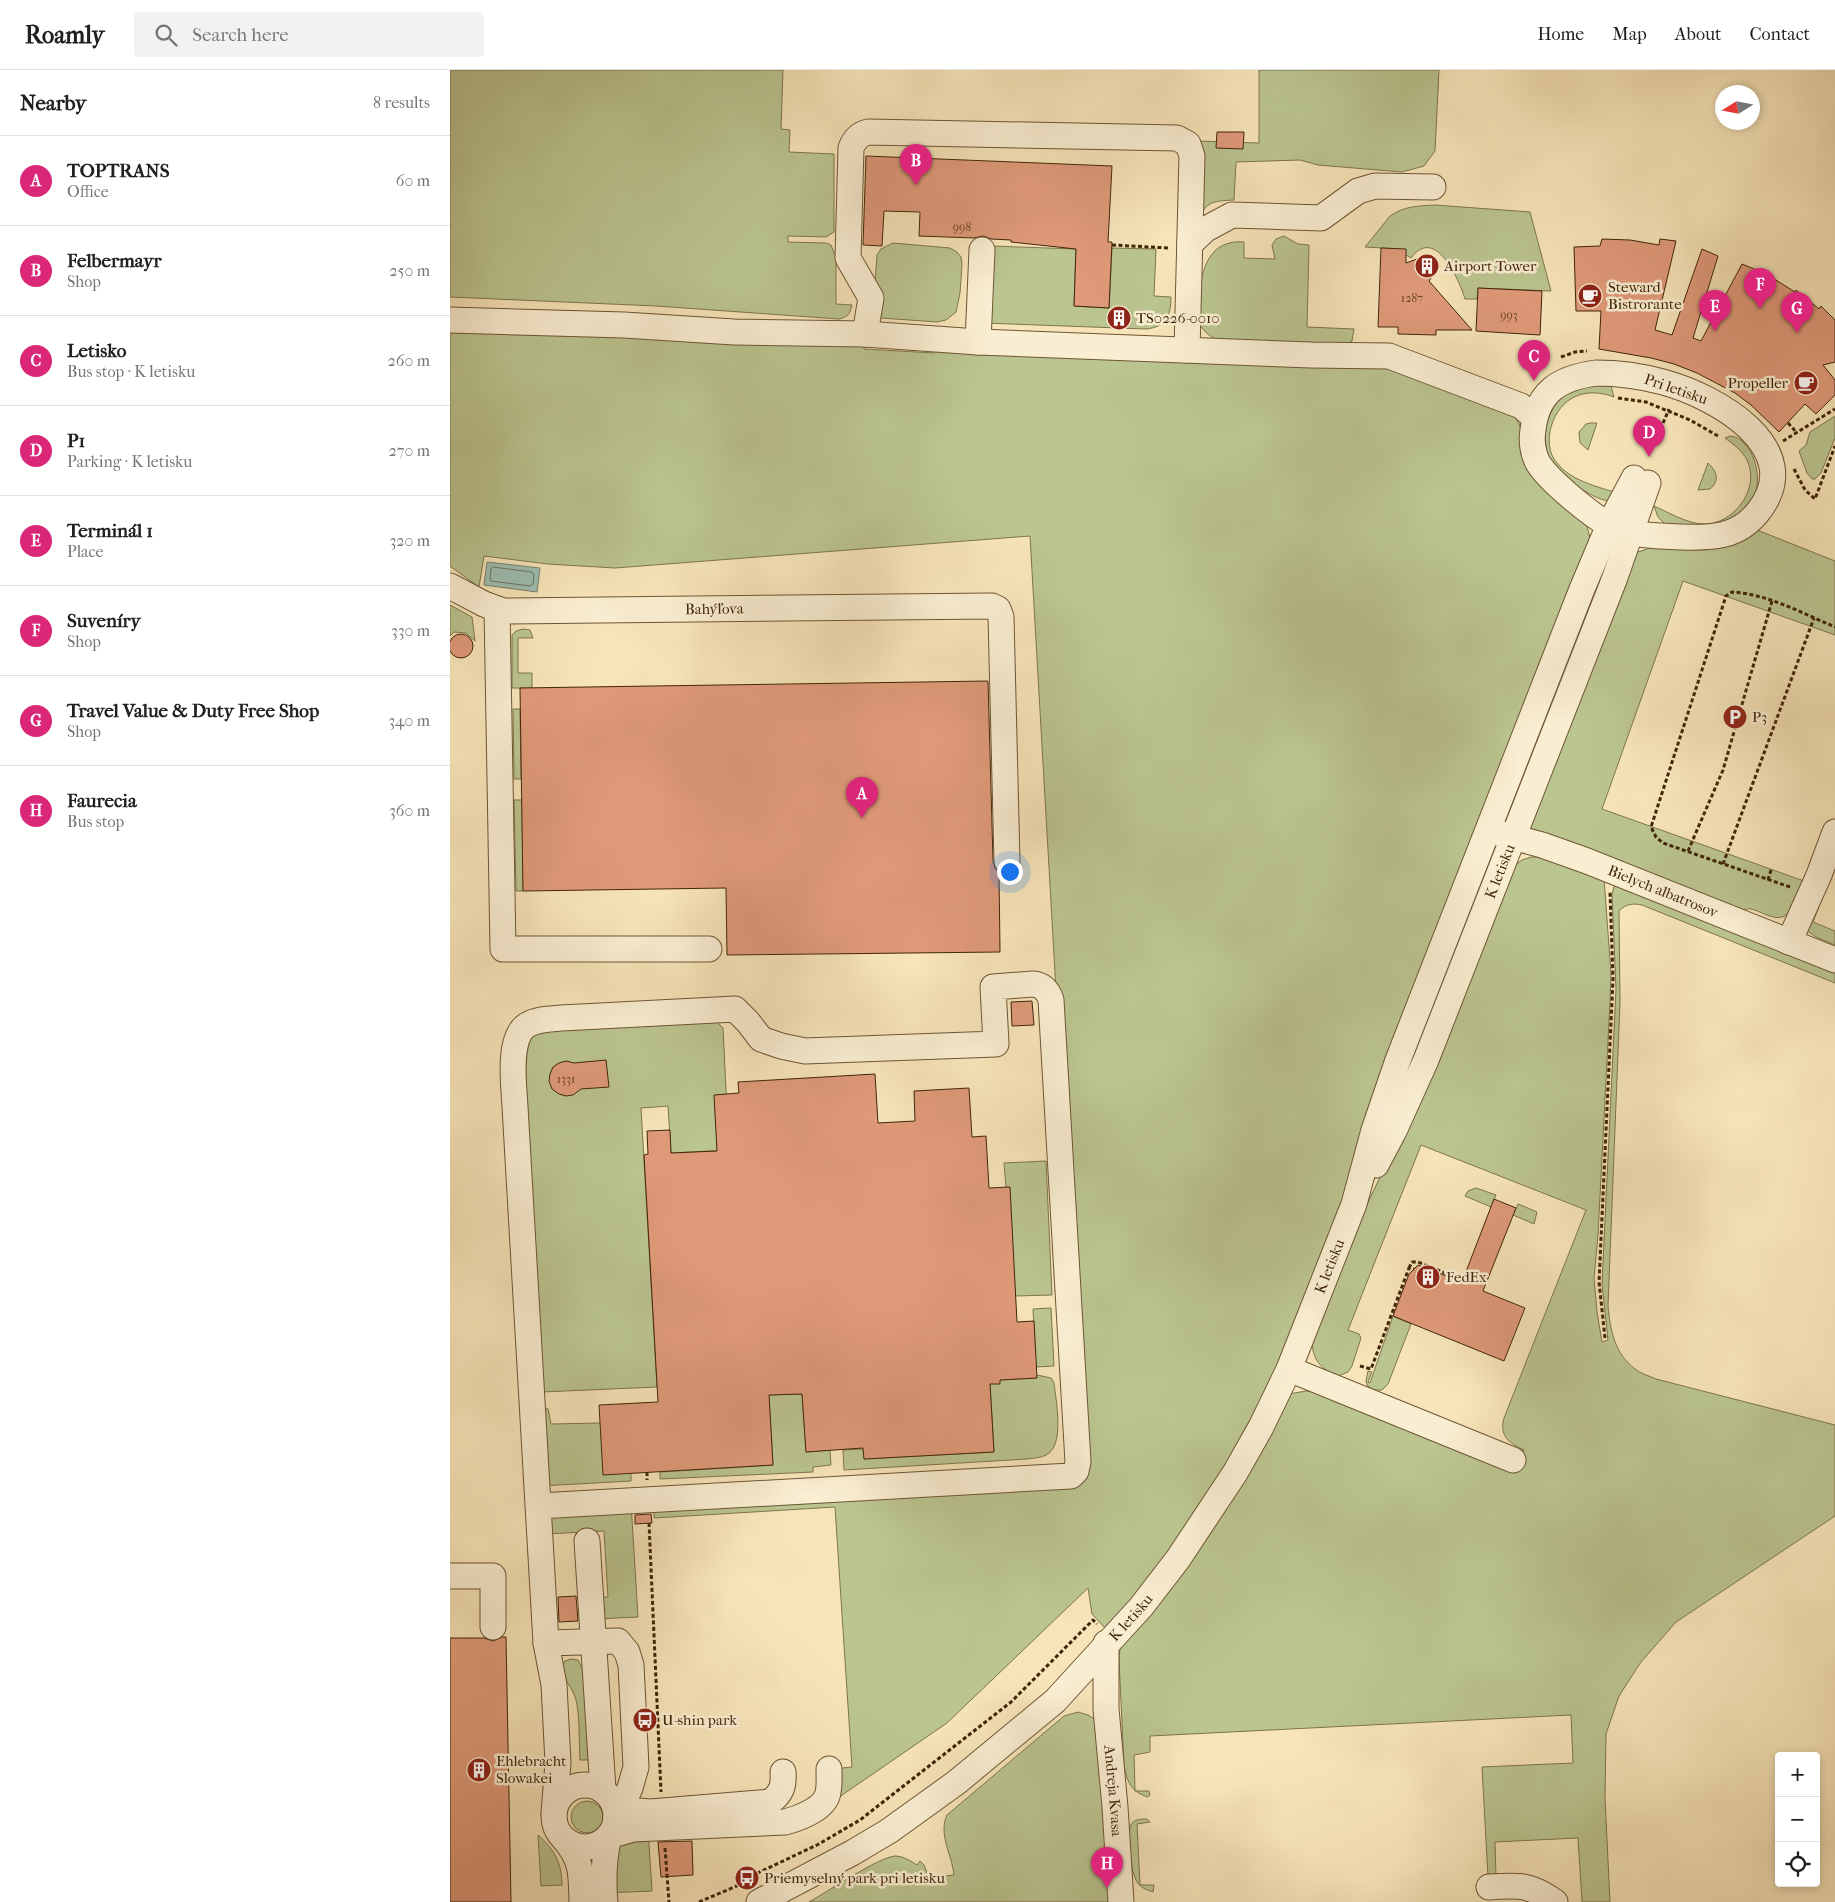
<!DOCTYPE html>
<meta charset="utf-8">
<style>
body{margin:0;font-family:"IM FELL French Canon",serif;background:#f2f2f2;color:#202124}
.controls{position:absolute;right:15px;bottom:15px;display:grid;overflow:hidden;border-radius:5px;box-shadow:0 2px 8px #0003}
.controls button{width:45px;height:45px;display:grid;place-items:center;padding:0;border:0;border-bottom:1px solid #e0e0e0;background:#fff;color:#202124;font:25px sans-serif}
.compass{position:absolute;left:1265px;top:15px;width:45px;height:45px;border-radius:50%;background:#fff;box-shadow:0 2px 8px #0003;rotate:259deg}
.you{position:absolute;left:559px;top:801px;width:18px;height:18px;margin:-12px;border:4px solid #fff;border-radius:50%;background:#1a73e8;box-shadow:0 0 0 8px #1a73e833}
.badge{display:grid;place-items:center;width:32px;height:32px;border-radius:50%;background:#db2777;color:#fff;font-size:16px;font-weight:700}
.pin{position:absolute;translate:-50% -41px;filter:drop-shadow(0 1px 2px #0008)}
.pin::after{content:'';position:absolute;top:26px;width:18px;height:15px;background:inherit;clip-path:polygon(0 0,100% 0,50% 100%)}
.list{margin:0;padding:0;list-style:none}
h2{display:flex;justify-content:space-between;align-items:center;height:65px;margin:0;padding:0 20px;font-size:21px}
h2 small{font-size:16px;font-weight:400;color:#757577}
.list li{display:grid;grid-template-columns:32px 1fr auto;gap:15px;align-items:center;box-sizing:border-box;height:90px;padding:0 20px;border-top:1px solid #e0e0e0}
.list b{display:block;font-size:19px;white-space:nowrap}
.list p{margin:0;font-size:16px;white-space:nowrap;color:#757577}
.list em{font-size:16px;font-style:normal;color:#757577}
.icon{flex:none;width:28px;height:28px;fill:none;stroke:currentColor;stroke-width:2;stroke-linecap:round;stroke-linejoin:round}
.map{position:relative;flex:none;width:1385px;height:1832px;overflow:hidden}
header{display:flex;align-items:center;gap:30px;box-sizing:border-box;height:70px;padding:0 25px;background:#fff;border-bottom:1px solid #e0e0e0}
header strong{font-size:24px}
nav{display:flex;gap:28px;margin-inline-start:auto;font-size:18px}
.search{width:350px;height:45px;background:#f2f2f2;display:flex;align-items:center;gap:12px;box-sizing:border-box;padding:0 18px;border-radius:5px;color:#757577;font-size:19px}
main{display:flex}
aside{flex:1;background:#fff}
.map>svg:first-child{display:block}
.green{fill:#bbc590;stroke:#7e754c}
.water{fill:#9dbfb2;stroke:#78816e}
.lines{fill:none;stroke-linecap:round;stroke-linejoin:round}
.shore{stroke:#6e725d;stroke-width:1}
.building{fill:#e09a7a;stroke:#402508}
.minor-casing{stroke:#6e5534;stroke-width:27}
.path{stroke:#402508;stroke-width:3;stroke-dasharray:4 2.5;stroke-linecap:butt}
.minor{stroke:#faeed2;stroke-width:25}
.labels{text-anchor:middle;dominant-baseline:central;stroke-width:5;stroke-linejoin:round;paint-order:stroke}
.number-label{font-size:12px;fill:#684224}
.poi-label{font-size:15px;fill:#402508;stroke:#faeed2;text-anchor:start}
.street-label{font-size:15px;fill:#402508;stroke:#faeed2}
</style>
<header>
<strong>Roamly</strong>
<div class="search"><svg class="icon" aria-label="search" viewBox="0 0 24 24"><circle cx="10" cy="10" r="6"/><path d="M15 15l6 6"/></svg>Search here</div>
<nav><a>Home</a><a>Map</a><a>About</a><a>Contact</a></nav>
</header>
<main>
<aside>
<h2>Nearby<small>8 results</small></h2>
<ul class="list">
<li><span class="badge">A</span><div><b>TOPTRANS</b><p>Office</p></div><em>60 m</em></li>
<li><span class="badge">B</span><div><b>Felbermayr</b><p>Shop</p></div><em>250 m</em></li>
<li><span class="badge">C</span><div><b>Letisko</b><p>Bus stop · K letisku</p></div><em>260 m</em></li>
<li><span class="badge">D</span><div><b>P1</b><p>Parking · K letisku</p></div><em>270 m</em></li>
<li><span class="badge">E</span><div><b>Terminál 1</b><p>Place</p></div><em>320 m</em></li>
<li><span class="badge">F</span><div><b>Suveníry</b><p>Shop</p></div><em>330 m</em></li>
<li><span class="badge">G</span><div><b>Travel Value &amp; Duty Free Shop</b><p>Shop</p></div><em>340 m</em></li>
<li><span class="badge">H</span><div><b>Faurecia</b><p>Bus stop</p></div><em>360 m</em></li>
</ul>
</aside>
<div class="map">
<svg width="1385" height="1832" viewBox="0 0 1385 1832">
<rect width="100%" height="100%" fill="#f7e5b9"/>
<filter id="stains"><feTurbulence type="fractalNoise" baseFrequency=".004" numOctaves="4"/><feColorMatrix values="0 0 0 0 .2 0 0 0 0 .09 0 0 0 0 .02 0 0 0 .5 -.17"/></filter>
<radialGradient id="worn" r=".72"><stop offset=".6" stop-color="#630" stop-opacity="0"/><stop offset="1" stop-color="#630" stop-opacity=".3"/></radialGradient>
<g class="green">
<path d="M 0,0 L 333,0 L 331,59 L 340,60 L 339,82 L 384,84 L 384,162 L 376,167 L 338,166 L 338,172 L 376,173 L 381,175 L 386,188 L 386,234 L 402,235 C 400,244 398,247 389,249 L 206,236 L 0,227 Z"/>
<path d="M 809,0 L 989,0 L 985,81 L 974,96 L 952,102 L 868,95 L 850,90 L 786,92 L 784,130 C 769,131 756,130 751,146 L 745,71 L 809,73 Z"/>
<path d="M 985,135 L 1080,142 L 1101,221 L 1028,218 L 1027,229 L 1015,229 C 1009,209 985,155 961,188 L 956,185 L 950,179 L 915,177 L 940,146 C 954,136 969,136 985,135 Z"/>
<path d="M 834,166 L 848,174 L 859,175 L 857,257 L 904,259 L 902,271 L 895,275 L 771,271 C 760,268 750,259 747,247 C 746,242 748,234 749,228 C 751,200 759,169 794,172 L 794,188 L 825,189 L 822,175 L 826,169 Z"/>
<polygon points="443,173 500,178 507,182 511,187 512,195 510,223 506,242 496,250 487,252 431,248 424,227 427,185 431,179"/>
<path d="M 542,176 L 626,179 L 624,236 L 659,238 L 662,178 L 706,179 L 704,226 L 721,227 C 721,246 716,257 696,259 L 533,253 Z"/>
<polygon points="0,257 414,272 414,279 484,283 484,277 923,295 980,308 1061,342 1069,353 1083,407 1105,430 1136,452 1141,472 899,1117 831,1292 777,1393 722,1476 669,1546 655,1558 642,1544 638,1518 497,1653 382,1732 383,1699 402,1697 385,1437 204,1448 204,1433 634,1409 580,466 165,498 98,494 34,486 29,517 0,496"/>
<path d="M 1153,313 L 1161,316 L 1164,327 C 1135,316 1110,327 1101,357 C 1098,369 1098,383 1107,393 C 1120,410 1145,416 1164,422 L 1163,431 C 1150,431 1142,425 1131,419 C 1120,411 1109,405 1102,393 C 1088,370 1097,332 1123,319 C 1131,315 1144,315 1153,313 Z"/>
<polygon points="1385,346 1385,368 1371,403 1365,409 1362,409 1357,403 1349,381 1356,375 1360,362"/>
<polygon points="1141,353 1147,353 1138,380 1130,373 1129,362 1136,354"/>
<path d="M 1280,366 C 1304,368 1313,409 1304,427 C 1298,440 1282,451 1269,456 C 1261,460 1225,455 1215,454 L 1208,447 L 1204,436 C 1220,443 1241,456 1259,454 C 1287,450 1310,417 1297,390 C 1292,380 1283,374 1275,368 Z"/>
<path d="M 1258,393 C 1267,401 1270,411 1260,419 L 1248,420 Z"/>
<path d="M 1302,458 L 1385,491 L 1385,565 L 1233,511 L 1152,739 L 1354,811 C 1348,820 1346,831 1340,840 C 1331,856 1314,842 1301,839 C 1296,838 1290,841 1286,842 L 1076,761 L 1184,486 L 1188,482 L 1200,478 Z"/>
<polygon points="0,535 22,547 25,571 16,563 4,562 0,566"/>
<polygon points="73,559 80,560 83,568 68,568 68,603 82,603 82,618 62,618 62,565 66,561"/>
<polygon points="63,639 70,639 71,709 64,709"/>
<polygon points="64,730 72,730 73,821 66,821"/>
<path d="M 1081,787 L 1095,787 L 1154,808 L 1161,904 L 1160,932 L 1148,1165 L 1144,1208 L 1147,1242 L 1152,1272 L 1158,1270 L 1152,1214 L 1166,919 L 1162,824 L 1165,813 L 1385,897 L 1385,913 L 1192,835 C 1182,833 1176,834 1169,841 L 1170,932 L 1158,1236 C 1160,1260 1165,1284 1185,1299 C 1191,1304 1200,1306 1206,1309 L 1385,1355 L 1385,1446 L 1226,1552 L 1191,1592 L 1169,1626 L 1156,1664 L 1155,1728 L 1160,1832 L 1132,1832 L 1128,1768 L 1045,1772 L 1046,1806 L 1038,1807 L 1032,1697 L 1123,1693 L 1121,1645 L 700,1666 L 700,1682 L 684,1685 L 685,1721 L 699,1721 L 700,1725 L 698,1727 C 681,1722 677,1712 674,1695 L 669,1590 L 670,1578 L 839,1324 L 856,1321 L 865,1322 L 1066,1401 L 1074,1380 C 1059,1373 1049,1366 1054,1348 L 1136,1140 L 971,1075 L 898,1260 L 909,1264 L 911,1268 L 902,1296 L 898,1302 L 888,1306 C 870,1299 862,1289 862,1270 C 886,1208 909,1146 940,1088 L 1064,796 L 1072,790 Z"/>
<polygon points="1379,809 1363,852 1385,861 1385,875 1366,867 1356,860"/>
<polygon points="266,951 273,958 279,1080 221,1083 218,1036 191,1038 207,1317 92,1322 67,995 82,960"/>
<polygon points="596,1091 602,1225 565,1226 554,1093"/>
<polygon points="1026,1118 1046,1125 1041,1137 1015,1126 1018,1121"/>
<polygon points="1068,1134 1087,1142 1084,1154 1063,1145"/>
<polygon points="601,1238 604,1296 586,1297 583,1239"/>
<polygon points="943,1246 961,1254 938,1314 932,1320 923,1320 917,1315 916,1311 918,1301 922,1302 918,1312 920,1313"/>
<path d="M 587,1305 L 601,1308 L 604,1313 C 606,1331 614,1371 599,1383 C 593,1388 584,1388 577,1389 L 394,1400 L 393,1380 L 413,1379 L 414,1389 L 544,1382 L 540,1314 L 550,1310 L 586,1308 Z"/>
<polygon points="352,1324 356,1382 380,1380 381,1395 363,1397 363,1402 210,1409 210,1402 323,1395 319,1325"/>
<polygon points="94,1338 98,1339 101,1354 150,1353 181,1403 181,1411 90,1416"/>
<polygon points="181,1433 188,1547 146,1549 145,1528 158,1527 154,1461 95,1464 96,1438"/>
<path d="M 121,1589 L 128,1590 L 133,1600 L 139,1690 L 130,1690 C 129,1674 130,1640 125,1627 C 121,1614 107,1605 115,1591 Z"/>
<path d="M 628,1642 L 638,1645 L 646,1650 L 660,1832 L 359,1832 C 377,1822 429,1787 445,1786 C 453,1786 461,1791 467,1795 L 470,1791 L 474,1795 L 479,1808 L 504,1805 C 502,1785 488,1764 497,1745 L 614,1646 Z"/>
<circle cx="137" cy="1747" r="16"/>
<path d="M 697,1749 L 700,1752 L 687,1754 L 690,1815 L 704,1815 L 703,1822 C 697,1820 691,1818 687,1812 C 681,1803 675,1762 682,1753 C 686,1749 691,1749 697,1749 Z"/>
<polygon points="198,1758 202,1821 154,1823 157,1776"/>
<path d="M 88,1765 C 104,1779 112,1793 112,1815 L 91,1816 Z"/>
</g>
<polygon class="water" points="37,492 90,498 87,522 34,515"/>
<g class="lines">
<polygon class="shore" points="43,497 82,502 84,505 83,514 80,516 41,511 40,509 41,499"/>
</g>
<g class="building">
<polygon points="767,62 794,62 793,79 766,78"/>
<polygon points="416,86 662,96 658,172 662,172 659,238 624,236 626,179 561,172 561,170 541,169 533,166 524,168 469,166 470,142 434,141 432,176 413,175"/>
<polygon points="1152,169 1180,170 1209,175 1210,169 1226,171 1205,260 1222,265 1252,179 1268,186 1243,268 1251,271 1292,194 1316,204 1345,222 1346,220 1369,239 1371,236 1385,250 1385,292 1373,295 1385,310 1385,325 1366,344 1355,334 1329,362 1301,335 1285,323 1247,303 1224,294 1201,288 1149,279 1151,241 1126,241 1124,177 1150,176"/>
<polygon points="931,178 956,179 956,193 975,186 985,188 988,198 979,211 1022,260 986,260 986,265 948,264 948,257 928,257"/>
<polygon points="1028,218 1092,221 1090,265 1026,261"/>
<circle cx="11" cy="576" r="12"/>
<polygon points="538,611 543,791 545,798 549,803 550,882 277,885 276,818 73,821 70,618"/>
<polygon points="582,931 584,955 562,956 561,932"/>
<polygon points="156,990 159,1017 131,1019 123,1025 116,1026 109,1024 102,1019 99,1011 100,1004 103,997 109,993 116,991 124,993"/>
<polygon points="425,1004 428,1053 465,1051 464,1021 519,1018 522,1067 536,1066 539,1118 560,1117 567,1252 584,1251 587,1308 550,1310 550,1314 540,1314 544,1382 414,1389 413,1378 356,1382 352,1324 319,1325 323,1395 153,1405 149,1335 208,1332 194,1085 198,1084 197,1061 220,1060 221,1083 267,1081 264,1025 289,1023 288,1012"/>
<polygon points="1044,1129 1066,1138 1033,1221 1075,1238 1054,1291 943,1246 959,1204 968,1195 1012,1212"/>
<polygon points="201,1444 202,1453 185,1454 185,1445"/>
<polygon points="126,1526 128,1551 109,1552 108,1527"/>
<polygon points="52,1567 56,1567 61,1832 0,1832 0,1568 34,1568 43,1571"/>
<polygon points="242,1771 243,1805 211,1807 208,1772"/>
</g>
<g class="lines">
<defs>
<g id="minor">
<polyline points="740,174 756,159 782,145 871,148 908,121 925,116 983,117"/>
<polyline points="0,250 174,255 284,262 415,264 528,272 861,285 939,286 1071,336 1084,347"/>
<path d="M 415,264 L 421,228 L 398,188 L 401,78 C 404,70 410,64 418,62 L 727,68 L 738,74 L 742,86 L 737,280"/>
<polyline points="528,272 532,180"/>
<path d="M 1146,303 C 1169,303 1191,306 1213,312 C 1265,326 1359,378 1308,442 C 1288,467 1263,468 1233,467 C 1209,466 1181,466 1159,455 C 1141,445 1099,411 1088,393 C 1083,384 1081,371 1083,360 C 1087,321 1110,308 1146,303 Z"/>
<path id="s1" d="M 0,516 L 34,534 L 53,541 L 542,536 L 548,539 L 551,547 L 557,791"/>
<polyline points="47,539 53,879 259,879"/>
<path id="s2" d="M 1048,763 L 1092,775 L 1137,791 L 1385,890"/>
<polyline points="1339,872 1369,805 1385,762"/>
<path id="s3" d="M 926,1095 L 944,1061 L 976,990 L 1164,510 L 1198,413"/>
<polyline points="839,1299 1063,1390"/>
<path d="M 89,1436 L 621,1406 L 626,1401 L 628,1392 L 601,930 C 598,921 593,915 583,914 L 543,917 L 546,974 L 355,981 L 331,976 L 311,969 L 298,952 L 285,939 L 111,948 C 100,949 87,949 77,955 C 57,968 64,1016 65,1037 L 96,1573 L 104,1615 L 108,1693 L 104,1743"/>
<polyline points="137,1471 153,1720"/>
<polyline points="0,1506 43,1506 43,1557"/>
<polyline points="96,1573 168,1571 177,1582 181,1595 186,1697 180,1718 166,1748"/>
<path id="s4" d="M 656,1573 L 656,1639 L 665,1737 L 671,1832"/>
<circle cx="135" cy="1746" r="31"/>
<path d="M 166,1748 L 188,1741 L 201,1742 L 320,1732 C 332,1723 334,1716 333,1702"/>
<path d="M 115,1770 C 133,1792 131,1805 132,1832"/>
<path d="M 1039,1817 C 1068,1815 1080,1814 1105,1832"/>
<path d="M 155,1832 C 153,1811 154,1787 159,1766 L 183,1759 L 335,1752 C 347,1749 372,1740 377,1726 C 380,1719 379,1707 379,1699"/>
<path id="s5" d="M 309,1832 L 402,1783 L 439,1761 L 507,1712 L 605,1631 L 691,1537 L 728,1489 L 785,1403 L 811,1357 L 839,1299 L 904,1134 L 924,1060 L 948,990 L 1132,519 L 1159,455 L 1184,408"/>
</g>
</defs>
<use href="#minor" class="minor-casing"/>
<g class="path">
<polyline points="662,175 719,178"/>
<polyline points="1111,287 1125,282 1137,281"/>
<polyline points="1168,328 1196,332 1240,350 1268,366"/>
<polyline points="1338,353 1347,363"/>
<polyline points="1208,365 1219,339"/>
<polyline points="1333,371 1385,339"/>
<polyline points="1344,399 1355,420 1365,429 1385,376"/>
<polyline points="1238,781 1273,700 1322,531"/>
<polyline points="1273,794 1364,548"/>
<polyline points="1318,810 1321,800"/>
<path d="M 1340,817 L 1213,773 L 1206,767 L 1201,757 L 1276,526 L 1282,522 C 1317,524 1352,543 1385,557"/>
<polyline points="959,1198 962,1192 968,1192 1012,1210"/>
<polyline points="1155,1268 1149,1212 1163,909 1160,822"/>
<polyline points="910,1296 921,1299 959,1198 964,1199"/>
<polyline points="197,1402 197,1410"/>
<polyline points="199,1453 211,1722"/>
<polyline points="215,1778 219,1832"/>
<polyline points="249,1832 289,1815 297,1808 367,1775 410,1750 561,1632 643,1550 647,1554"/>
</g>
<use href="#minor" class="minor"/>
</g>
<defs>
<symbol id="building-disc" viewBox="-11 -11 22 22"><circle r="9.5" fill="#8f2418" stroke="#faeed2"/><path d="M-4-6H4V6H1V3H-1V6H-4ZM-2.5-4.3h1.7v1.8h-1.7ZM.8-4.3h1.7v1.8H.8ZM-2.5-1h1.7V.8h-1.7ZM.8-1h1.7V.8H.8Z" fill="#fff"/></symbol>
<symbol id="cafe-disc" viewBox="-11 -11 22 22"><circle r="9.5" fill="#8f2418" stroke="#faeed2"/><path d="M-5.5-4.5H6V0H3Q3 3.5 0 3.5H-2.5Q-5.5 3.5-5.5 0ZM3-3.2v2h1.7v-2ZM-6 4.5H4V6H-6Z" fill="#fff"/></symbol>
<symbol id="parking-disc" viewBox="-11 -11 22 22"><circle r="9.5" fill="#8f2418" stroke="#faeed2"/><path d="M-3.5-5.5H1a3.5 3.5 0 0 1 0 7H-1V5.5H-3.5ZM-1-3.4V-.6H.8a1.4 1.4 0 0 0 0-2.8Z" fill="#fff"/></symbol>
<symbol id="bus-disc" viewBox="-11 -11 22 22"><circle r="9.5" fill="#8f2418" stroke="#faeed2"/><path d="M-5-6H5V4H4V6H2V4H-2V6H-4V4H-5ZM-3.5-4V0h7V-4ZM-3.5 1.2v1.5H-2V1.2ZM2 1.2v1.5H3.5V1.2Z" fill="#fff"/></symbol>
</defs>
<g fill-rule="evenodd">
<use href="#building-disc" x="963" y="182" width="28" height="28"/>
<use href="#cafe-disc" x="1126" y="212" width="28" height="28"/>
<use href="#building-disc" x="655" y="234" width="28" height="28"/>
<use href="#cafe-disc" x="1342" y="299" width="28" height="28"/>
<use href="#parking-disc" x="1271" y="633" width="28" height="28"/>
<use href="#building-disc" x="964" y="1193" width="28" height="28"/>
<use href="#bus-disc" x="181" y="1636" width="28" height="28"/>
<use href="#building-disc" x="15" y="1686" width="28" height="28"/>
<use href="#bus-disc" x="283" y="1794" width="28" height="28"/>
</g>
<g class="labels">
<g class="number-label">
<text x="512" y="157">998</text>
<text x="962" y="228">1287</text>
<text x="1059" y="245">993</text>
<text x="116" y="1009">1331</text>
</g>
<g class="poi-label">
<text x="994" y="196">Airport Tower</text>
<text x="1158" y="217">Steward<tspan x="1158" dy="17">Bistrorante</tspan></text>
<text x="686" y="248">TS0226-0010</text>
<text x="1338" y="313" text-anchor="end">Propeller</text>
<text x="1302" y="647">P3</text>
<text x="996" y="1207">FedEx</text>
<text x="212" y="1650">U-shin park</text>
<text x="46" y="1691">Ehlebracht<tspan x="46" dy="17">Slowakei</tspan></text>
<text x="314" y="1808">Priemyselný park pri letisku</text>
</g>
<g class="street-label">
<text transform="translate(1226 319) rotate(19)">Pri letisku</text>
<text stroke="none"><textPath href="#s1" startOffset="270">Bahýľova</textPath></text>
<text stroke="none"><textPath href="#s3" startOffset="319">K letisku</textPath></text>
<text stroke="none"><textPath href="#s2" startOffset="175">Bielych albatrosov</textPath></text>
<text stroke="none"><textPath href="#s5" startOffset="878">K letisku</textPath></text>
<text stroke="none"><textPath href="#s5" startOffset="472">K letisku</textPath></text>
<text stroke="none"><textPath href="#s4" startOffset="148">Andreja Kvasa</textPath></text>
</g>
</g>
<rect width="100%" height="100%" filter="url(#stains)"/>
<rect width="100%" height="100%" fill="url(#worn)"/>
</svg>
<div class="controls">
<button>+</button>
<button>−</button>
<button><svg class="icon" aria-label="locate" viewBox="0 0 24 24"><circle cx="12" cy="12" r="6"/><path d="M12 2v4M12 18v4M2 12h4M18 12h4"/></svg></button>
</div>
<svg class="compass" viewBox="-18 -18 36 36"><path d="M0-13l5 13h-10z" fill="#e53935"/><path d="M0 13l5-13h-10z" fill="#757577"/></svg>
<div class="you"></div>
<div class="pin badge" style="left:412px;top:748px">A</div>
<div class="pin badge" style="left:466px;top:115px">B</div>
<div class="pin badge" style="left:1084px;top:311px">C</div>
<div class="pin badge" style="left:1199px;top:387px">D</div>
<div class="pin badge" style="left:1265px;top:261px">E</div>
<div class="pin badge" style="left:1310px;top:239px">F</div>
<div class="pin badge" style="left:1347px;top:263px">G</div>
<div class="pin badge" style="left:657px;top:1818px">H</div>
</div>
</main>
